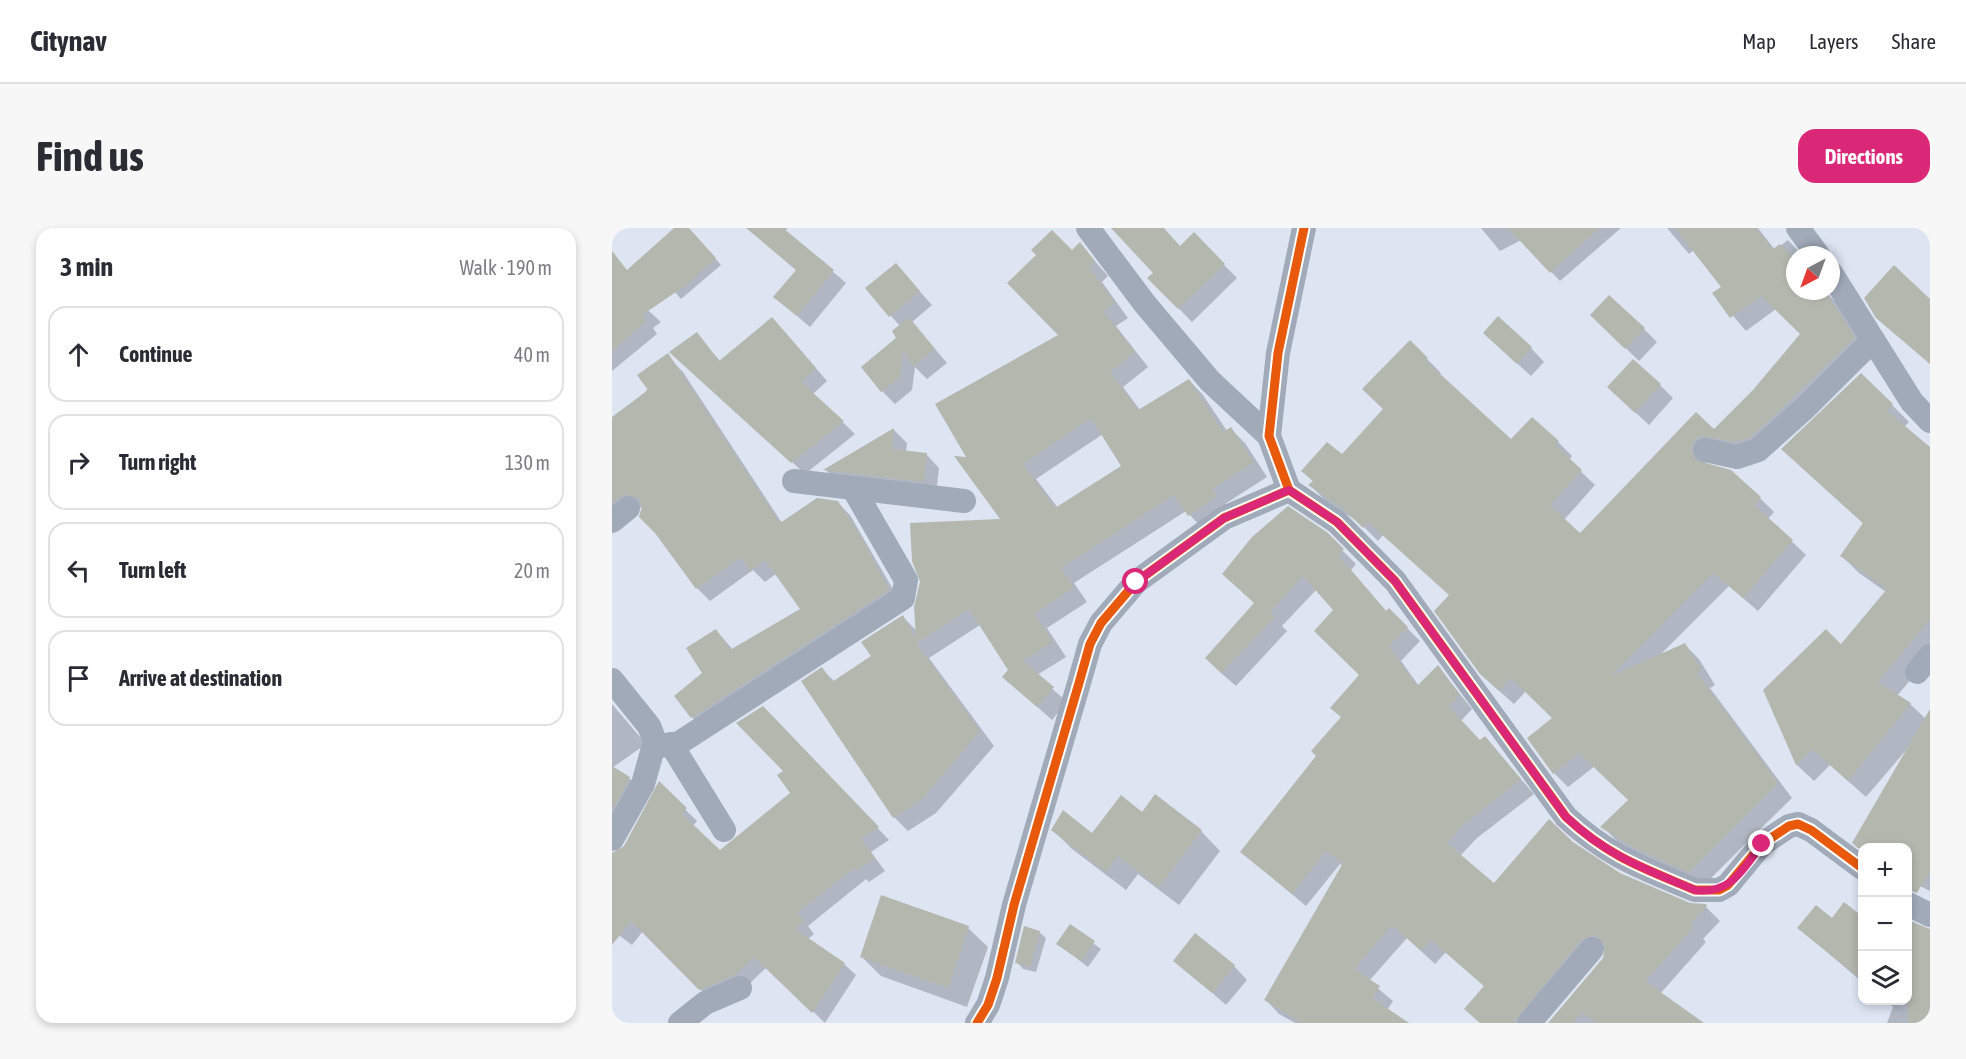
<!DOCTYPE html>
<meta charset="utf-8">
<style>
body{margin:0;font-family:"Asap Condensed",sans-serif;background:#f7f7f7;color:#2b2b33}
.controls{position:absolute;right:18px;bottom:18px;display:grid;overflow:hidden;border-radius:12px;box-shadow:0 3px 9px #0003}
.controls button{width:54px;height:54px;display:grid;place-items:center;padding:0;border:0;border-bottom:2px solid #e1e1e2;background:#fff;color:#2b2b33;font:30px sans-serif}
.compass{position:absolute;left:1174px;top:18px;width:54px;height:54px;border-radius:50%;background:#fff;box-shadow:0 3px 9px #0003;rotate:221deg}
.stop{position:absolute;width:18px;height:18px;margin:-14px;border:4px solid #db2777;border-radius:50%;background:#fff}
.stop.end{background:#db2777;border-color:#fff;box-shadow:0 2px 6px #0008}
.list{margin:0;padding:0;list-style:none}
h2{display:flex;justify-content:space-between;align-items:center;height:78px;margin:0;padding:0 24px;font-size:26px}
h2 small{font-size:20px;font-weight:400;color:#7c7c81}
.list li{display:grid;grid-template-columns:39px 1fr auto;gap:18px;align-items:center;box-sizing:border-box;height:96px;margin:0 12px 12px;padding:0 12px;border:2px solid #e1e1e2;border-radius:18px}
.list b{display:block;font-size:22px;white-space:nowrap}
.list em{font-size:20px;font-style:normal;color:#7c7c81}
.icon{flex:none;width:33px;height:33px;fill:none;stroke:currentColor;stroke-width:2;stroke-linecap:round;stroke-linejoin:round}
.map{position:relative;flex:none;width:1318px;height:795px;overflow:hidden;border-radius:18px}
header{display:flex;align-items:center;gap:36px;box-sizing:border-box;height:84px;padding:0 30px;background:#fff;border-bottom:2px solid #e1e1e2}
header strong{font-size:28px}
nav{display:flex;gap:33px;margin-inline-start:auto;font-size:21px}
.intro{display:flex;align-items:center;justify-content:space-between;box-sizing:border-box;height:144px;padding:0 36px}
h1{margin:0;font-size:42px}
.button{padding:15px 27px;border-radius:18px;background:#db2777;color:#fff;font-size:21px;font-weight:700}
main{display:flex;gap:36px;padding:0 36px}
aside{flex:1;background:#fff;border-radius:18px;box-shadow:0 3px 9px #0003}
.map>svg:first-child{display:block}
.shadow{fill:#0003;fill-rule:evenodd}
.building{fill:#b4b7ae;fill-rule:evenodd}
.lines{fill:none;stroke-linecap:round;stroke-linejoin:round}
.street{stroke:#a1aab9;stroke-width:24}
.cycleway-casing{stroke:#fff;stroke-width:13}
.cycleway{stroke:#e8590c;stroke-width:9}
.route{stroke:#db2777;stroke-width:8}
</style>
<header>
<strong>Citynav</strong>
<nav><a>Map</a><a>Layers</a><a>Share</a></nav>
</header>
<div class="intro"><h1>Find us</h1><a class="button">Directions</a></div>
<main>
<aside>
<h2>3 min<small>Walk · 190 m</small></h2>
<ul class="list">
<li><svg class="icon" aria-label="ahead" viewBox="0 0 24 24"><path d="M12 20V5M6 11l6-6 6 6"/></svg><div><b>Continue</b></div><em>40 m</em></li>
<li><svg class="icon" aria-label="right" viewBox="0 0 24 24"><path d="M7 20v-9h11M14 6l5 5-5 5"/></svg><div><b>Turn right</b></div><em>130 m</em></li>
<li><svg class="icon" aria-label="left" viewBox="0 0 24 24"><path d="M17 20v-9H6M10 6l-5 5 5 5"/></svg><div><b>Turn left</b></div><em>20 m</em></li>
<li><svg class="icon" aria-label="arrive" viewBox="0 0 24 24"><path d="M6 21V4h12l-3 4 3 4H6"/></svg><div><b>Arrive at destination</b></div></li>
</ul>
</aside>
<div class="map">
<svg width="1318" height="795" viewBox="0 0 1318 795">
<rect width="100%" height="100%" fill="#dde5f3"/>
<g class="shadow">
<polygon points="64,0 76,0 109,37 69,71 63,64"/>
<polygon points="152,0 176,0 173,3 234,55 198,99 163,69 185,43 145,8"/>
<polygon points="522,0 550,0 569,19 582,7 625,50 580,94 537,50 543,45"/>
<polygon points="869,0 1009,0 948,53 911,14 915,9 888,23"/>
<polygon points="1055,0 1146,0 1163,22 1176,12 1190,27 1183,27 1183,63 1212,63 1226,76 1256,125 1153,223 1096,227 1093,235 1148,270 1162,284 1156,291 1194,327 1146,383 1117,358 1047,428 1073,417 1087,431 1103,457 1098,460 1180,570 1092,657 1038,633 1005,613 991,599 1017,572 983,538 956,559 942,545 942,491 914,463 902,476 884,460 839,368 771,307 766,313 749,296 712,271 698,257 702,254 691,243 730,229 773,181 798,114 829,145 827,147 899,213 946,214 960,228 957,232 983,257 952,292 968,307 1084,186 1102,203 1142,163 1190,106 1164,81 1134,103 1102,65 1111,59 1082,22 1077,26"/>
<path d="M 468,16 L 496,48 L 490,54 L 516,90 L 504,98 L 536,139 L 511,159 L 528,182 L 577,152 L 591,167 L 615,203 L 619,201 L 633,215 L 655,249 L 613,276 L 618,283 L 591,301 L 574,283 L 462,355 L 475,374 L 435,400 L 454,429 L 425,447 L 455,474 L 440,492 L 392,449 L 398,442 L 368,397 L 317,430 L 382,518 L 324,585 L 296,603 L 282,589 L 210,441 L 223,454 L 261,428 L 291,389 L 305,403 L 391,292 L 357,231 L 448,107 L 460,24 ZM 491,206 L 511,238 L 446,280 L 424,251 Z"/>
<polygon points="284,37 320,77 300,94 335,135 315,151 303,139 300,162 283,176 270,163 288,98 255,61"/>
<polygon points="0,50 49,94 41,100 45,106 0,143"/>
<polygon points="993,100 1032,101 1045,114 1027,133"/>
<polygon points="172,103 215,153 201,166 243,206 193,246 77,141 86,108 109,134"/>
<polygon points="886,118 919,120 932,134 919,148"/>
<polygon points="58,131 71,144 170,295 225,274 238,287 289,375 93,502 80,489 104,402 121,422 190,381 164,346 153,354 141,342 98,373 85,360 44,304 31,279 21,281 0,300 0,209"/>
<polygon points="1048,157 1061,170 1037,197 1010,172"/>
<polygon points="1280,177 1297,194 1292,199 1318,221 1318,428 1285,468 1298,476 1314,491 1318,488 1318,663 1296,652 1296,620 1250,620 1250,623 1242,614 1301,514 1254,569 1218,537 1202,553 1185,537 1153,463 1229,418 1274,364 1247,345 1230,328 1252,296 1188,238"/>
<polygon points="282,202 295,215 294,224 314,226 327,240 324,266 226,255 214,242"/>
<polygon points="729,321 744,336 739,342 775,384 777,382 808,413 789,433 807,458 826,439 860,481 849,493 868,514 873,510 922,566 865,610 848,628 882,657 960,615 1008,646 1077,677 1093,678 1108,693 1091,711 1094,714 1048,766 1090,795 938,795 993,730 994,721 983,725 923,795 868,795 854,781 873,759 834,724 823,736 795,710 757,753 781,773 775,782 794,795 683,795 667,786 654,772 731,638 728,636 694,678 630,624 706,528 730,489 749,447 723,382 705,361 670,398 675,403 624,458 608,444 643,375"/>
<polygon points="0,476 34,516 0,540 17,550 29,562 0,614"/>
<polygon points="162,492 277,612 259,624 273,643 257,654 254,651 196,698 202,706 196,711 232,736 244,747 213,795 155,739 135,758 100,773 31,703 20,717 0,702 0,627 13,620 47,556 85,593 81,598 108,624 180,565"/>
<polygon points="530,586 589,603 608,623 567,677 526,646 514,662 460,621 441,602 481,607"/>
<polygon points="270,669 356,700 376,719 355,779 269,748 249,728"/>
<polygon points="1296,686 1298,694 1318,702 1318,795 1275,795 1281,779 1273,772 1296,772"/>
<polygon points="1250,691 1250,754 1187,700 1220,692"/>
<polygon points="458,698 489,721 476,739 446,716"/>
<polygon points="427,704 434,710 424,744 411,741 405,734"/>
<polygon points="563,732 622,738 635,752 614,777"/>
</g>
<g class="building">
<polygon points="62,0 77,0 104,30 73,58 30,87 34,93 0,123 0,23 15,42"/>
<polygon points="134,0 171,0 222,42 185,88 161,69 184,42"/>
<polygon points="499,0 552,0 568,18 582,4 613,36 566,81 535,50 541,45"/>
<polygon points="896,0 987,0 938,45"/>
<polygon points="1063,0 1144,0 1161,21 1168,16 1183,32 1183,63 1213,63 1243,110 1139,209 1124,214 1089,208 1082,213 1079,220 1083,232 1119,242 1149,269 1142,277 1181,312 1131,370 1101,345 999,448 1073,415 1090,442 1085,445 1166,555 1077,644 1022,620 988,599 1016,572 967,525 941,546 915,510 940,490 899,450 887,463 868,446 822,383 837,367 756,294 751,300 733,282 696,257 701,253 689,243 715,214 730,226 771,181 750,161 798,112 816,130 813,132 899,211 920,189 947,213 943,217 970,242 938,277 968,305 1084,184 1102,201 1141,162 1188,106 1149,68 1118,90 1100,65 1109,59"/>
<path d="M 440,2 L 460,22 L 468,14 L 483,33 L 477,39 L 503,75 L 491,83 L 523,124 L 498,144 L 526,182 L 577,151 L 611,204 L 619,199 L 642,234 L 600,261 L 605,268 L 576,288 L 562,267 L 449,340 L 462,359 L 422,386 L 441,414 L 411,433 L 442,459 L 425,479 L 390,449 L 396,442 L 357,381 L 304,415 L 368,503 L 310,571 L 281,590 L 189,453 L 210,439 L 220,454 L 259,428 L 249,414 L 291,387 L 304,411 L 302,379 L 308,354 L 300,333 L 298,295 L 388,291 L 342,228 L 354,229 L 323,176 L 446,107 L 395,55 L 424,27 L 419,22 ZM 479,190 L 509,238 L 443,280 L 411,236 Z"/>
<polygon points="284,35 308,63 277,89 253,60"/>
<polygon points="1282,37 1318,71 1318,136 1264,90 1252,70"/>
<polygon points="997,67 1033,100 1013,121 978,87"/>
<polygon points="886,88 920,119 905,136 871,105"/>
<polygon points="160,89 204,140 189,154 232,193 179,235 57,124 85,104 107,133"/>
<polygon points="297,89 323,121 301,138 291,122 288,149 269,164 249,139 284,110 280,103"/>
<polygon points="56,125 168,295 205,270 226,273 247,305 277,362 79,490 62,468 90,445 74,420 104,401 118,422 188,381 153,332 139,343 129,329 84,361 43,305 27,289 30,278 27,271 14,266 0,275 0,189 36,162 25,147"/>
<polygon points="1021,131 1049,156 1023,185 995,159"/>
<polygon points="1249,145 1281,176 1275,183 1318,219 1318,391 1266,454 1299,475 1236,553 1200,521 1184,537 1151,462 1214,401 1229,416 1275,361 1228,328 1251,295 1169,221"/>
<polygon points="282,200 280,221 315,225 312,254 211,242"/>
<polygon points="676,278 716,305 732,321 726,327 774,383 777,380 796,399 777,418 805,458 826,437 848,467 836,478 868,512 873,508 909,551 852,596 835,615 882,655 937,591 961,614 1008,645 1078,675 1094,676 1095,678 1078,696 1082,699 1033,753 1092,795 986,795 970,784 961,795 936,795 991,730 993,716 982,707 969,712 901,795 868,795 852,781 872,758 819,712 809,723 780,697 742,741 768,758 760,770 797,795 691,795 652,772 731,635 714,623 680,666 628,624 704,528 699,523 729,489 718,480 747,447 702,403 721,382 691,348 658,384 663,389 609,445 593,430 642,375 610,346 640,309"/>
<polygon points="151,478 267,599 249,611 263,630 244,643 242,640 185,685 192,693 183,701 233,735 200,785 142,729 123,747 87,762 19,693 0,717 0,625 12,618 47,553 75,580 70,586 108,622 178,565 165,547 171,543 124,495"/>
<polygon points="1318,481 1318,643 1305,665 1296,662 1296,620 1246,620 1240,615"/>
<polygon points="0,538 18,549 2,579 0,578"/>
<polygon points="543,566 590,602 547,659 506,628 494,644 439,602 451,582 480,605 509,567 530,584"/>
<polygon points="269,667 357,698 336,760 248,729"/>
<polygon points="1232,674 1251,689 1251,753 1185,700 1204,677 1220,690"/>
<polygon points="1296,692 1318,701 1318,785 1314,795 1296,795"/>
<polygon points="458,696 483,713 469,733 444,716"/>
<polygon points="412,698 428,703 418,739 403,735"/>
<polygon points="583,705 623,737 600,765 561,733"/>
</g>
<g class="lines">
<g class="street">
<polyline points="476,0 533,76 598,153 657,208"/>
<polyline points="1186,0 1206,27"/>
<polyline points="1219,45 1300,174 1318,193"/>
<polyline points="1093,222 1125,229 1146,222 1194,179 1261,112"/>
<polyline points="182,253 352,273"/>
<path d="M 677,262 L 725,294 L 783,353 L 954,589 C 997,629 1031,640 1083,662 L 1107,662 L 1116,657 L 1150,616 L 1177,598 L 1186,596 L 1199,602 L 1250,640"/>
<polyline points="0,293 16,280"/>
<polyline points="1305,444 1318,428"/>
<polyline points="0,452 37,498 43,513 31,556 0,611"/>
<polyline points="59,516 112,602"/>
<polyline points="42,519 67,515 291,370 294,352 241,260"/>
<polyline points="1296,676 1318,687"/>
<polyline points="68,795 93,775 128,760"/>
<polyline points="365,795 376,777 385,750 402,677 467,455 478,416 489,395 524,354 612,290 677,262 657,208 666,125 692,0"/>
<polyline points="917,795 980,721"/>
</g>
<defs>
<g id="cycleway">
<path d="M 677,262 L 725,294 L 783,353 L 954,589 C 997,629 1031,640 1083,662 L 1107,662 L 1116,657 L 1150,616 L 1177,598 L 1186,596 L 1199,602 L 1250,640"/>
<polyline points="365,795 376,777 385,750 402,677 467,455 478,416 489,395 524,354 612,290 677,262 657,208 666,125 692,0"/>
</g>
</defs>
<use href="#cycleway" class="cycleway-casing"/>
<use href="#cycleway" class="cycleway"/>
</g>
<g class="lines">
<path class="route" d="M 524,354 L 612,290 L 677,262 L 725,294 L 783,353 L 954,589 C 997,629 1031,640 1083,662 C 1119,667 1131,641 1150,616"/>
</g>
</svg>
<div class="controls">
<button>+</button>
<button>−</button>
<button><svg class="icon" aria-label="layers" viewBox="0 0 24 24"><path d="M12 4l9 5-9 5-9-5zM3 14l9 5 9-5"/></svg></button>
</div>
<svg class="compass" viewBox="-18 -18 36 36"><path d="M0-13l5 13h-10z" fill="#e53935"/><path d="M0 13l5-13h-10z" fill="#7c7c81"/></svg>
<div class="stop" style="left:524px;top:354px"></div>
<div class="stop end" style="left:1150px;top:616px"></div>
</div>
</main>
